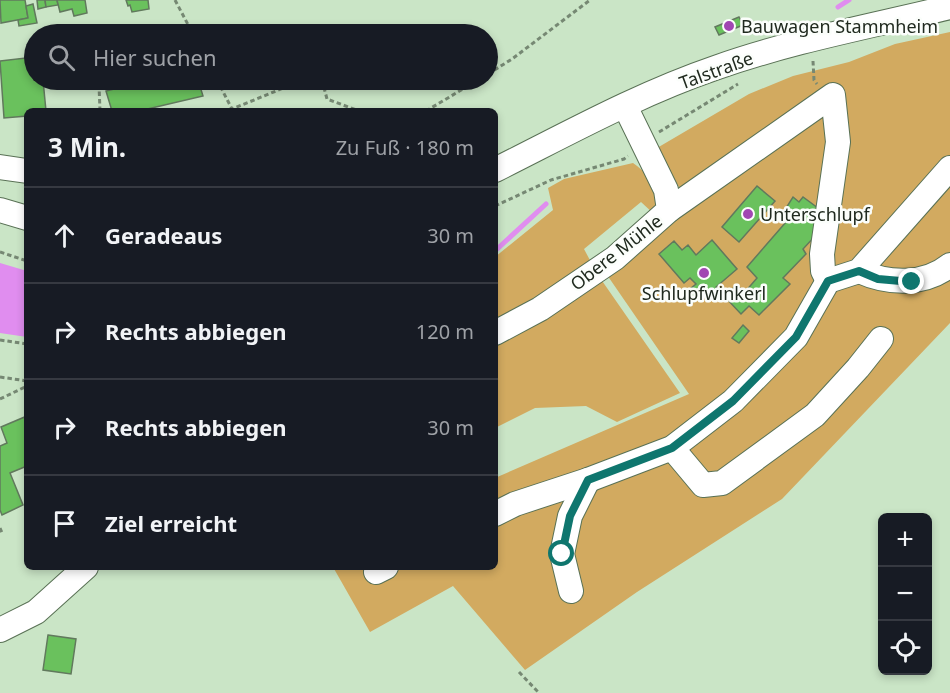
<!DOCTYPE html>
<html lang="de">
<meta charset="utf-8">
<style>
body{margin:0;font-family:"Noto Sans",sans-serif;background:#20242c;color:#f1f3f6}
.controls{position:absolute;right:18px;bottom:18px;display:grid;overflow:hidden;border-radius:9px;box-shadow:0 3px 9px #0003}
.controls button{width:54px;height:54px;display:grid;place-items:center;padding:0;border:0;border-bottom:2px solid #363941;background:#171b24;color:#f1f3f6;font:30px sans-serif}
.stop{position:absolute;width:18px;height:18px;margin:-14px;border:4px solid #0f766e;border-radius:50%;background:#fff}
.stop.end{background:#0f766e;border-color:#fff;box-shadow:0 2px 6px #0008}
.list{margin:0;padding:0;list-style:none}
h2{display:flex;justify-content:space-between;align-items:center;height:78px;margin:0;padding:0 24px;font-size:26px}
h2 small{font-size:20px;font-weight:400;color:#9ea1a6}
.list li{display:grid;grid-template-columns:39px 1fr auto;gap:18px;align-items:center;box-sizing:border-box;height:96px;padding:0 24px;border-top:2px solid #363941}
.list b{display:block;font-size:22px;white-space:nowrap}
.list em{font-size:20px;font-style:normal;color:#9ea1a6}
.icon{flex:none;width:33px;height:33px;fill:none;stroke:currentColor;stroke-width:2;stroke-linecap:round;stroke-linejoin:round}
.map{position:relative;flex:none;width:950px;height:693px;overflow:hidden}
.search{position:absolute;background:#171b24;box-shadow:0 3px 9px #0003;left:24px;top:24px;width:474px;height:66px;display:flex;align-items:center;gap:15px;box-sizing:border-box;padding:0 21px;border-radius:33px;color:#9ea1a6;font-size:22px}
.panel{position:absolute;background:#171b24;box-shadow:0 3px 9px #0003;left:24px;top:108px;width:474px;height:462px;border-radius:9px}
.map>svg:first-child{display:block}
.green{fill:#d2aa60}
.water{fill:#e08def}
.lines{fill:none;stroke-linecap:round;stroke-linejoin:round}
.stream{stroke:#e08def;stroke-width:5}
.building{fill:#6ac15d;stroke:#61795d;stroke-width:1.5}
.minor-casing{stroke:#597155;stroke-width:26}
.path{stroke:#768873;stroke-width:3;stroke-dasharray:4.5 3;stroke-linecap:butt}
.minor{stroke:#fff;stroke-width:24}
.route{stroke:#0f766e;stroke-width:8}
.poi-dot{fill:#a147b2;stroke:#fbfefb;stroke-width:2}
.labels{text-anchor:middle;dominant-baseline:central;stroke-width:5;stroke-linejoin:round;paint-order:stroke}
.poi-label{font-size:18px;fill:#202a1f;stroke:#fbfefb;text-anchor:start}
.street-label{font-size:18px;fill:#202a1f;stroke:#fbfefb}
</style>
<div class="map">
<svg width="950" height="693" viewBox="0 0 950 693">
<rect width="100%" height="100%" fill="#cae5c6"/>
<g class="green">
<polygon points="950,32 950,323 782,499 637,592 525,670 453,586 370,632 333,567 495,567 495,478 689,394 605,272 689,205 657,148 749,94 793,76 849,62 895,44"/>
<path d="M 633,163 C 650,175 666,193 654,214 L 641,202 L 584,249 L 592,264 L 495,327 L 495,257 L 553,210 L 548,188 L 564,179 Z"/>
<polygon points="598,275 680,393 617,422 586,406 535,408 495,428 495,342"/>
</g>
<polygon class="water" points="0,263 27,271 27,337 0,333"/>
<g class="lines">
<g class="stream">
<polyline points="838,7 849,0"/>
<polyline points="495,251 546,204"/>
</g>
</g>
<g class="building">
<polygon points="0,0 25,0 28,18 1,23"/>
<polygon points="37,0 45,0 46,7 38,9"/>
<polygon points="45,0 57,0 58,5 46,7"/>
<polygon points="57,0 85,0 87,13 74,16 72,9 60,12"/>
<polygon points="126,0 148,0 149,9 132,12 130,5 128,6"/>
<polygon points="33,4 37,23 19,26 18,20 28,18 26,6"/>
<polygon points="739,17 743,25 719,35 715,27"/>
<polygon points="34,57 34,80 43,80 46,111 27,111 27,116 4,118 0,61"/>
<polygon points="151,80 198,80 203,96 139,111 112,111 106,91"/>
<polygon points="757,186 775,201 739,242 722,227"/>
<polygon points="793,197 799,202 803,197 822,211 816,235 803,249 806,254 783,278 790,284 759,315 749,306 741,314 725,297 736,285 745,292 757,278 747,267 793,214 786,208"/>
<polygon points="712,240 737,269 716,287 720,292 709,301 703,294 693,302 685,293 696,284 690,278 684,283 659,254 674,241 682,250 688,245 696,255"/>
<polygon points="743,325 749,331 739,343 732,338"/>
<polygon points="27,416 27,466 10,473 23,505 2,515 0,510 0,446 7,443 1,427"/>
<polygon points="48,635 76,639 71,674 43,670"/>
</g>
<g class="lines">
<defs>
<g id="minor">
<polyline points="0,167 27,171"/>
<path d="M 495,170 C 567,134 639,94 715,68 C 791,41 872,26 950,7"/>
<polyline points="0,210 27,218"/>
<polyline points="669,210 833,95 838,142 822,254 823,271 828,281"/>
<path d="M 859,271 C 888,284 924,286 950,265"/>
<polyline points="495,333 540,309 615,258 669,210 666,190 625,106"/>
<polyline points="672,448 703,485 722,483 815,415 858,368 881,339"/>
<polyline points="495,514 515,504 588,480 672,448 733,401 796,337 828,281 859,271 950,168"/>
<polyline points="376,572 386,567"/>
<polyline points="571,591 562,554 570,516 588,480"/>
<polyline points="0,630 36,612 86,567"/>
</g>
</defs>
<use href="#minor" class="minor-casing"/>
<g class="path">
<polyline points="175,0 193,34"/>
<polyline points="813,61 814,80 817,84"/>
<polyline points="488,74 512,59 590,0"/>
<polyline points="217,80 232,109 303,80"/>
<polyline points="322,80 327,99 359,111"/>
<polyline points="100,111 99,85 118,80"/>
<polyline points="426,111 478,80"/>
<polyline points="659,132 738,84"/>
<polyline points="495,206 551,180 624,159 628,156"/>
<polyline points="0,252 27,261"/>
<polyline points="0,340 27,344"/>
<polyline points="0,377 27,381"/>
<polyline points="0,399 27,386"/>
<polyline points="0,528 2,533"/>
<polyline points="519,672 539,693"/>
</g>
<use href="#minor" class="minor"/>
</g>
<g class="lines">
<polyline class="route" points="562,554 570,516 588,480 672,448 733,401 796,337 828,281 859,271 878,279 912,282"/>
</g>
<g class="poi-dot">
<circle cx="729" cy="26" r="6"/>
<circle cx="748" cy="214" r="6"/>
<circle cx="704" cy="273" r="6"/>
</g>
<g class="labels">
<g class="poi-label">
<text x="741" y="26">Bauwagen Stammheim</text>
<text x="760" y="214">Unterschlupf</text>
<text x="704" y="293" text-anchor="middle">Schlupfwinkerl</text>
</g>
<g class="street-label">
<text transform="translate(716 70) rotate(-20)">Talstraße</text>
<text transform="translate(616 252) rotate(-38)">Obere Mühle</text>
</g>
</g>
</svg>
<div class="controls">
<button>+</button>
<button>−</button>
<button><svg class="icon" aria-label="locate" viewBox="0 0 24 24"><circle cx="12" cy="12" r="6"/><path d="M12 2v4M12 18v4M2 12h4M18 12h4"/></svg></button>
</div>
<div class="stop" style="left:562px;top:554px"></div>
<div class="stop end" style="left:912px;top:282px"></div>
<div class="search"><svg class="icon" aria-label="search" viewBox="0 0 24 24"><circle cx="10" cy="10" r="6"/><path d="M15 15l6 6"/></svg>Hier suchen</div>
<section class="panel">
<h2>3 Min.<small>Zu Fuß · 180 m</small></h2>
<ul class="list">
<li><svg class="icon" aria-label="ahead" viewBox="0 0 24 24"><path d="M12 20V5M6 11l6-6 6 6"/></svg><div><b>Geradeaus</b></div><em>30 m</em></li>
<li><svg class="icon" aria-label="right" viewBox="0 0 24 24"><path d="M7 20v-9h11M14 6l5 5-5 5"/></svg><div><b>Rechts abbiegen</b></div><em>120 m</em></li>
<li><svg class="icon" aria-label="right" viewBox="0 0 24 24"><path d="M7 20v-9h11M14 6l5 5-5 5"/></svg><div><b>Rechts abbiegen</b></div><em>30 m</em></li>
<li><svg class="icon" aria-label="arrive" viewBox="0 0 24 24"><path d="M6 21V4h12l-3 4 3 4H6"/></svg><div><b>Ziel erreicht</b></div></li>
</ul>
</section>
</div>
